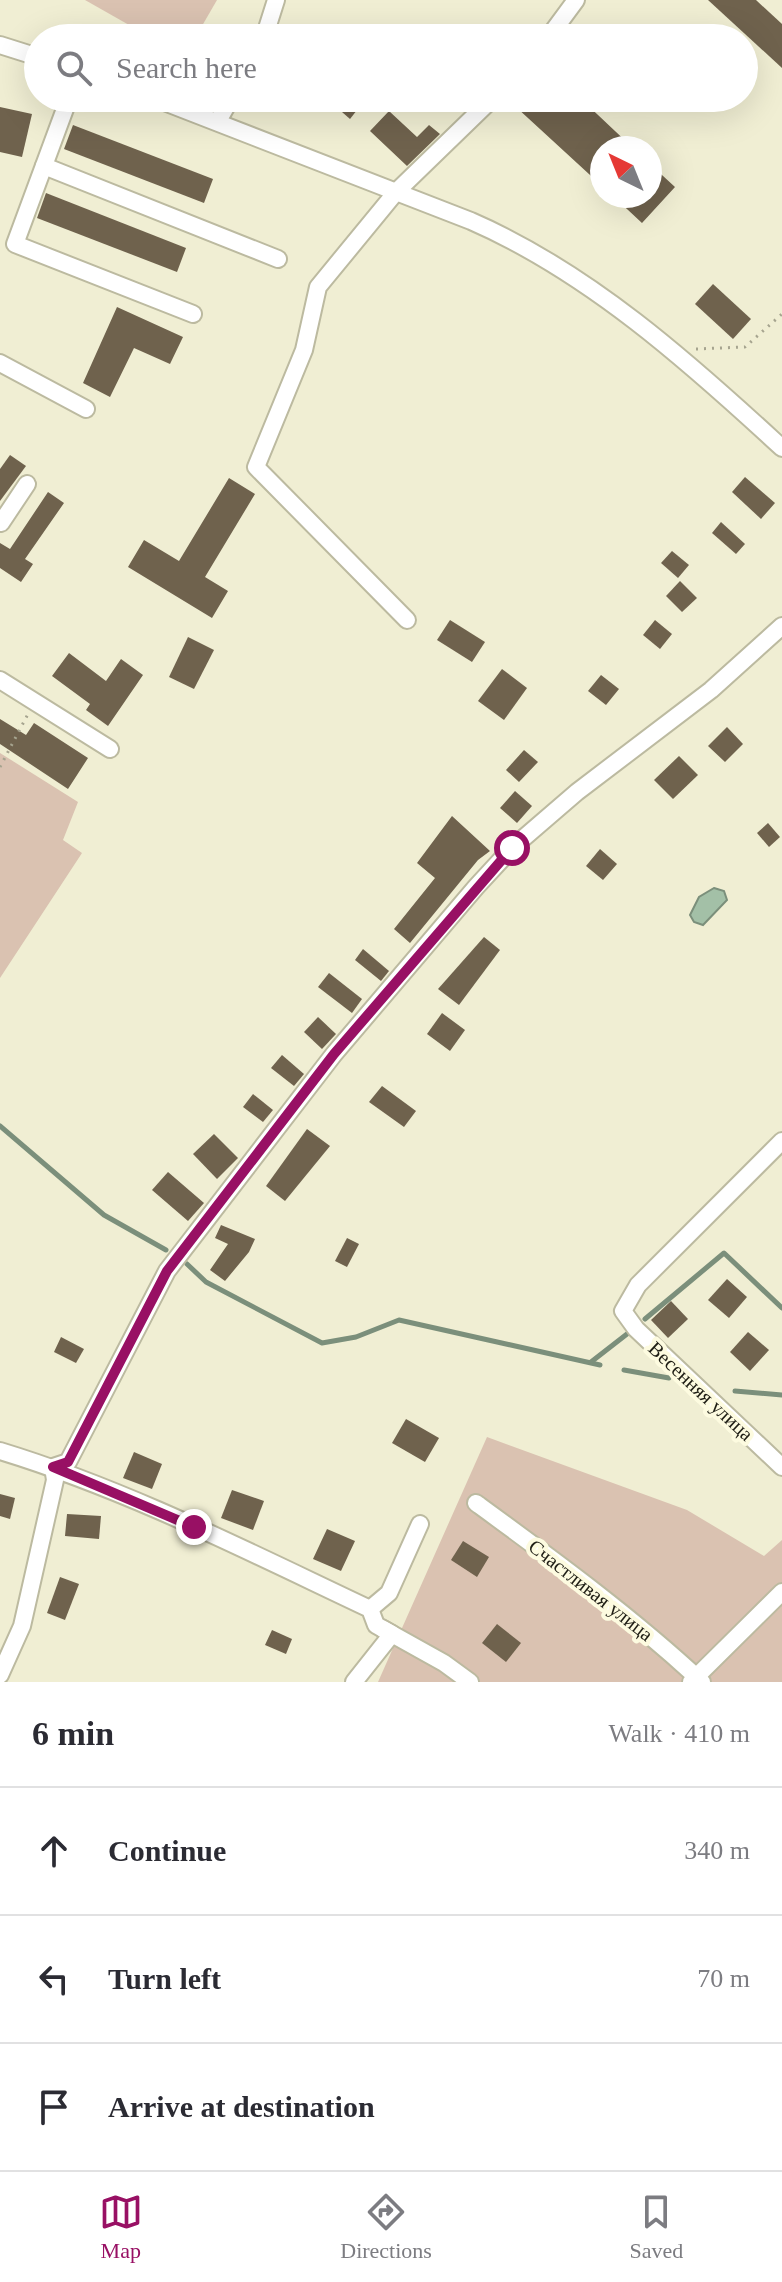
<!DOCTYPE html>
<meta charset="utf-8">
<style>
body{margin:0;font-family:"Times New Roman",serif;background:#f7f7f7;color:#2b2b33}
.compass{position:absolute;left:590px;top:136px;width:72px;height:72px;border-radius:50%;background:#fff;box-shadow:0 8px 32px #0002;rotate:317deg}
.stop{position:absolute;width:24px;height:24px;margin:-18px;border:6px solid #981064;border-radius:50%;background:#fff}
.stop.end{background:#981064;border-color:#fff;box-shadow:0 2px 8px #0008}
.list{margin:0;padding:0;list-style:none}
h2{display:flex;justify-content:space-between;align-items:center;height:104px;margin:0;padding:0 32px;font-size:34px}
h2 small{font-size:26px;font-weight:400;color:#7c7c81}
.list li{display:grid;grid-template-columns:52px 1fr auto;gap:24px;align-items:center;box-sizing:border-box;height:128px;padding:0 32px;border-top:2px solid #e1e1e2}
.list b{display:block;font-size:30px;white-space:nowrap}
.list em{font-size:26px;font-style:normal;color:#7c7c81}
.icon{flex:none;width:44px;height:44px;fill:none;stroke:currentColor;stroke-width:2;stroke-linecap:round;stroke-linejoin:round}
.map{position:relative;flex:none;width:782px;height:1682px;overflow:hidden}
.search{position:absolute;background:#fff;box-shadow:0 8px 32px #0002;left:24px;right:24px;top:24px;height:88px;display:flex;align-items:center;gap:20px;box-sizing:border-box;padding:0 28px;border-radius:44px;color:#7c7c81;font-size:30px}
.sheet{height:488px;background:#fff}
nav{display:flex;justify-content:space-around;align-items:center;box-sizing:border-box;height:112px;border-top:2px solid #e1e1e2;background:#fff;font-size:22px;color:#7c7c81}
nav a{display:grid;justify-items:center;gap:4px}
nav .on{color:#981064}
.map>svg:first-child{display:block}
.green{fill:#dac2b1}
.water{fill:#a3c0a7;stroke:#7b8f7b;stroke-width:2}
.lines{fill:none;stroke-linecap:round;stroke-linejoin:round}
.stream{stroke:#7b8f7b;stroke-width:5}
.building{fill:#6f624d}
.minor-casing{stroke:#bcbaa0;stroke-width:20}
.path{stroke:#a6a48f;stroke-width:3;stroke-dasharray:2 6;stroke-linecap:butt}
.minor{stroke:#fff;stroke-width:16}
.route{stroke:#981064;stroke-width:10}
.labels{text-anchor:middle;dominant-baseline:central;stroke-width:8;stroke-linejoin:round;paint-order:stroke}
.street-label{font-size:20px;fill:#1f1e15;stroke:#fdfbe0}
</style>
<div class="map">
<svg width="782" height="1682" viewBox="0 0 782 1682">
<rect width="100%" height="100%" fill="#f0eed3"/>
<g class="green">
<polygon points="85,0 217,0 195,38 152,38"/>
<polygon points="0,753 78,802 63,840 82,853 0,978"/>
<polygon points="487,1437 687,1510 764,1556 782,1540 782,1682 378,1682"/>
</g>
<polygon class="water" points="714,888 724,891 727,900 703,925 694,922 690,915 699,897"/>
<g class="lines">
<g class="stream">
<polyline points="0,1126 104,1215 166,1250"/>
<polyline points="187,1264 206,1282 322,1343 356,1337 399,1320 600,1365"/>
<polyline points="645,1319 724,1253 782,1308"/>
<polyline points="591,1362 627,1334"/>
<polyline points="624,1370 669,1378"/>
<polyline points="735,1391 782,1395"/>
</g>
</g>
<g class="building">
<polygon points="708,0 756,0 782,24 782,68"/>
<polygon points="326,98 353,98 361,105 350,119"/>
<polygon points="525,98 580,98 633,148 602,148 602,186 516,107"/>
<polygon points="0,107 32,114 22,157 0,152"/>
<polygon points="389,111 417,137 429,125 440,134 407,166 370,131"/>
<polygon points="73,125 213,179 204,203 64,149"/>
<polygon points="650,164 675,187 642,223 613,196 650,196"/>
<polygon points="46,193 186,248 177,272 37,218"/>
<polygon points="713,284 751,319 733,339 695,304"/>
<polygon points="117,307 183,337 170,364 134,348 110,397 83,383"/>
<polygon points="10,455 26,466 0,501 0,469"/>
<polygon points="745,477 775,503 761,519 732,492"/>
<polygon points="229,478 255,494 205,577 228,591 212,618 128,567 144,540 179,561"/>
<polygon points="48,492 64,503 25,559 33,564 21,582 0,568 0,543 10,549"/>
<polygon points="721,522 745,544 736,554 712,533"/>
<polygon points="672,551 689,565 678,578 661,563"/>
<polygon points="680,581 697,598 682,612 666,596"/>
<polygon points="450,620 485,642 472,662 437,640"/>
<polygon points="655,620 672,634 660,649 643,635"/>
<polygon points="188,637 214,650 194,689 169,677"/>
<polygon points="69,653 106,681 121,659 143,675 108,726 86,710 90,704 52,676"/>
<polygon points="502,669 527,688 504,720 478,701"/>
<polygon points="601,675 619,689 606,705 588,691"/>
<polygon points="0,719 26,735 34,723 88,758 68,789 0,744"/>
<polygon points="727,727 743,744 725,762 708,746"/>
<polygon points="524,750 538,762 519,782 506,770"/>
<polygon points="679,756 698,775 673,799 654,780"/>
<polygon points="515,791 532,806 517,823 500,808"/>
<polygon points="452,816 490,851 478,860 410,943 394,929 435,878 417,863"/>
<polygon points="768,823 780,837 769,847 757,833"/>
<polygon points="600,849 617,864 603,880 586,866"/>
<polygon points="484,937 500,950 459,1005 438,989"/>
<polygon points="363,949 389,971 381,981 355,960"/>
<polygon points="329,973 362,999 352,1013 318,987"/>
<polygon points="442,1013 465,1030 450,1051 427,1034"/>
<polygon points="318,1017 336,1034 322,1049 304,1032"/>
<polygon points="282,1055 304,1074 294,1086 271,1068"/>
<polygon points="382,1086 416,1111 404,1127 369,1102"/>
<polygon points="253,1094 273,1110 263,1122 243,1107"/>
<polygon points="307,1129 330,1146 285,1201 266,1186"/>
<polygon points="214,1134 238,1158 217,1179 193,1154"/>
<polygon points="168,1172 204,1203 188,1221 152,1190"/>
<polygon points="221,1225 255,1239 249,1252 225,1281 210,1270 228,1244 215,1238"/>
<polygon points="347,1238 359,1244 347,1267 335,1261"/>
<polygon points="727,1279 747,1297 729,1318 708,1300"/>
<polygon points="671,1301 688,1319 668,1338 651,1320"/>
<polygon points="748,1332 769,1350 750,1371 730,1352"/>
<polygon points="61,1337 84,1349 76,1363 54,1352"/>
<polygon points="406,1419 439,1438 425,1462 392,1443"/>
<polygon points="134,1452 162,1464 152,1489 123,1478"/>
<polygon points="232,1490 264,1501 253,1530 221,1518"/>
<polygon points="0,1494 15,1498 10,1519 0,1516"/>
<polygon points="67,1514 101,1516 99,1539 65,1536"/>
<polygon points="327,1529 355,1541 341,1571 313,1559"/>
<polygon points="463,1541 489,1557 477,1577 451,1560"/>
<polygon points="60,1577 79,1584 65,1620 47,1613"/>
<polygon points="497,1624 521,1643 506,1662 482,1643"/>
<polygon points="272,1630 292,1639 286,1654 265,1645"/>
</g>
<g class="lines">
<defs>
<g id="minor">
<polyline points="264,38 276,0"/>
<polyline points="548,38 576,0"/>
<polyline points="0,45 38,57"/>
<polyline points="69,98 15,244 193,314"/>
<path d="M 154,98 L 471,221 C 588,272 689,362 782,448"/>
<polyline points="218,121 231,98"/>
<polyline points="44,166 278,259"/>
<polyline points="0,363 86,409"/>
<polyline points="1,523 27,484"/>
<polyline points="407,620 256,467 304,350 318,287 396,192 493,98"/>
<polyline points="0,680 110,749"/>
<polyline points="782,1141 638,1285 623,1311 636,1329 782,1467"/>
<path d="M 0,1451 C 128,1490 249,1552 370,1609 L 376,1625 L 392,1634 L 354,1682"/>
<path d="M 476,1503 C 554,1560 631,1616 702,1682"/>
<polyline points="370,1609 389,1593 420,1524"/>
<polyline points="383,1629 444,1663 470,1682"/>
<polyline points="0,1675 22,1626 55,1480 53,1467 68,1462 167,1271 334,1054 476,887 512,848 577,792 711,690 782,626"/>
<polyline points="691,1682 782,1592"/>
</g>
</defs>
<use href="#minor" class="minor-casing"/>
<g class="path">
<polyline points="696,349 745,347 782,314"/>
<polyline points="0,767 28,714"/>
</g>
<use href="#minor" class="minor"/>
</g>
<g class="lines">
<polyline class="route" points="194,1527 53,1467 68,1462 167,1271 334,1054 512,848"/>
</g>
<g class="labels">
<g class="street-label">
<text transform="translate(701 1391) rotate(43)">Весенняя улица</text>
<text transform="translate(591 1590) rotate(38)">Счастливая улица</text>
</g>
</g>
</svg>
<svg class="compass" viewBox="-18 -18 36 36"><path d="M0-13l5 13h-10z" fill="#e53935"/><path d="M0 13l5-13h-10z" fill="#7c7c81"/></svg>
<div class="stop" style="left:512px;top:848px"></div>
<div class="stop end" style="left:194px;top:1527px"></div>
<div class="search"><svg class="icon" aria-label="search" viewBox="0 0 24 24"><circle cx="10" cy="10" r="6"/><path d="M15 15l6 6"/></svg>Search here</div>
</div>
<section class="sheet">
<h2>6 min<small>Walk · 410 m</small></h2>
<ul class="list">
<li><svg class="icon" aria-label="ahead" viewBox="0 0 24 24"><path d="M12 20V5M6 11l6-6 6 6"/></svg><div><b>Continue</b></div><em>340 m</em></li>
<li><svg class="icon" aria-label="left" viewBox="0 0 24 24"><path d="M17 20v-9H6M10 6l-5 5 5 5"/></svg><div><b>Turn left</b></div><em>70 m</em></li>
<li><svg class="icon" aria-label="arrive" viewBox="0 0 24 24"><path d="M6 21V4h12l-3 4 3 4H6"/></svg><div><b>Arrive at destination</b></div></li>
</ul>
</section>
<nav>
<a class="on"><svg class="icon" aria-label="map" viewBox="0 0 24 24"><path d="M3 6l6-2 6 2 6-2v14l-6 2-6-2-6 2zM9 4v14M15 6v14"/></svg>Map</a>
<a><svg class="icon" aria-label="directions" viewBox="0 0 24 24"><path d="M12 3l9 9-9 9-9-9zM9 14v-3h6M13 9l2 2-2 2"/></svg>Directions</a>
<a><svg class="icon" aria-label="saved" viewBox="0 0 24 24"><path d="M7 4h10v16l-5-4-5 4z"/></svg>Saved</a>
</nav>
